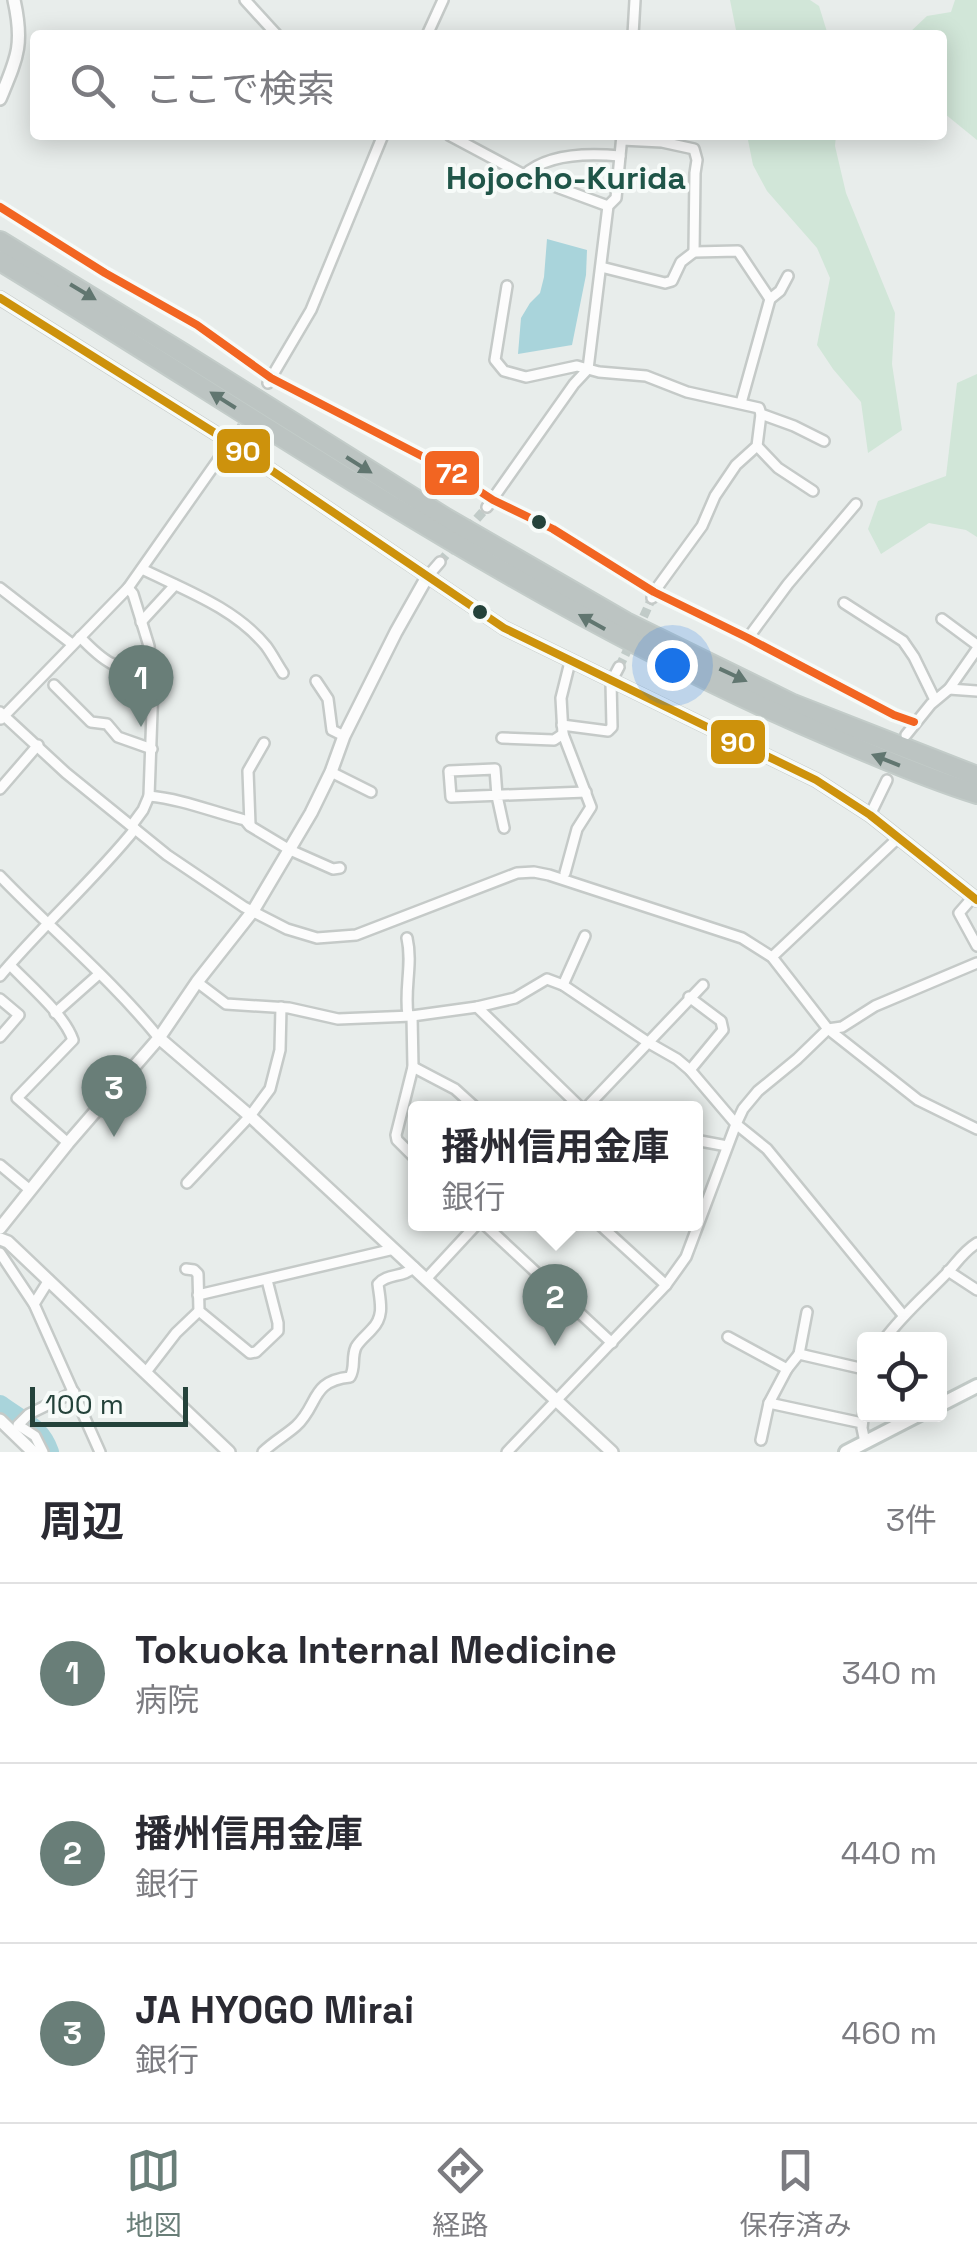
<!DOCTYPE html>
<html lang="ja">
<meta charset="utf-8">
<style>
body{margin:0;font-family:"Space Grotesk","Noto Sans JP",sans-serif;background:#f2f2f3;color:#2b2b33}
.controls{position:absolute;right:30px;bottom:30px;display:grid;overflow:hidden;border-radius:10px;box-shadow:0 5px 25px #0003}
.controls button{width:90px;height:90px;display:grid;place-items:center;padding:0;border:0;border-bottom:2px solid #e1e1e2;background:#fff;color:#2b2b33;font:50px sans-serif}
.scale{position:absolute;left:30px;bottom:25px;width:158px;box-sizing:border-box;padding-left:10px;border:5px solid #24423a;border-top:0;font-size:28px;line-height:35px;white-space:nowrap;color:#24423a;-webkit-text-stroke:8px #f7fbf9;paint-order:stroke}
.you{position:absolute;left:672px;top:665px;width:35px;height:35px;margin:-25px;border:8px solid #fff;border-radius:50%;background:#1a73e8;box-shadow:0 0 0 15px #1a73e833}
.badge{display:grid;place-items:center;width:65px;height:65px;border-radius:50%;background:#697e78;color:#fff;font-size:32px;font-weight:700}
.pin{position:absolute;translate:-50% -82px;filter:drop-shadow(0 2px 5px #0008)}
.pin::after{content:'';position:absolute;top:52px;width:35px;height:30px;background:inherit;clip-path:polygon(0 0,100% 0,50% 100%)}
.popup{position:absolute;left:408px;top:1101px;width:295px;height:130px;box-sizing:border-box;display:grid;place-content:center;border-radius:10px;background:#fff;filter:drop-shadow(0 2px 8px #0005);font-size:32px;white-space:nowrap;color:#7c7c81}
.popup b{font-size:38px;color:#2b2b33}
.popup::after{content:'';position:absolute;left:50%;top:100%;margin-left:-20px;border:20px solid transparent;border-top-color:#fff}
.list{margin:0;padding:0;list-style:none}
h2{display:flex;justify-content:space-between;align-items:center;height:130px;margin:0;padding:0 40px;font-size:42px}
h2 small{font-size:32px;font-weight:400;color:#7c7c81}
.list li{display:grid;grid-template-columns:65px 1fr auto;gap:30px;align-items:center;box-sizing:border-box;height:180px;padding:0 40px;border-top:2px solid #e1e1e2}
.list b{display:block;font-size:38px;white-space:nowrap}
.list p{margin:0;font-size:32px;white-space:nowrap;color:#7c7c81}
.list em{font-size:32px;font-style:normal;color:#7c7c81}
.icon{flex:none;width:55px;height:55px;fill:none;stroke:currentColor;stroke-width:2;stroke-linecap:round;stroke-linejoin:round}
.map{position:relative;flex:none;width:977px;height:1452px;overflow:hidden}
.search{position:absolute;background:#fff;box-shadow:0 5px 25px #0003;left:30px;right:30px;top:30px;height:110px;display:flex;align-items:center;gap:25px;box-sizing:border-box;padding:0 35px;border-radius:10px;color:#7c7c81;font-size:38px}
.sheet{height:670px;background:#fff}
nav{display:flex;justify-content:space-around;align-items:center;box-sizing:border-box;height:140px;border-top:2px solid #e1e1e2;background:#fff;font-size:28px;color:#7c7c81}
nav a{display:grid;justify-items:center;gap:5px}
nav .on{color:#697e78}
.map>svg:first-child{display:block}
.green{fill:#d1e6d8}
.water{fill:#a9d4db}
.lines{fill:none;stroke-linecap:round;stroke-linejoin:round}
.river{stroke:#a9d4db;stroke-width:20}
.minor-tunnel{stroke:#c1cbc8;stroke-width:9;stroke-dasharray:9 4.5;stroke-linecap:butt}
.minor-casing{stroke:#c5cac8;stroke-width:14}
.tertiary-casing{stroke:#c5cac8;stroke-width:16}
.secondary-casing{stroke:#c3cbc8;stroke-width:18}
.motorway-casing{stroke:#c3ccc9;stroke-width:22}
.minor{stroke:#fcfcfc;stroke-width:9}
.tertiary{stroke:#fcfcfc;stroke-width:11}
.secondary{stroke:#fcfcfc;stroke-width:12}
.motorway{stroke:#bcc4c2;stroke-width:18}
.bus-1-casing{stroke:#f7fbf9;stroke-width:15}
.bus-2-casing{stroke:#f7fbf9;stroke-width:15}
.bus-1{stroke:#f26522;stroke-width:8}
.bus-2{stroke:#cd920c;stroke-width:8}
.oneway{fill:#617670}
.bus-dot{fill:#24423a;stroke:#f7fbf9;stroke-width:4}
.labels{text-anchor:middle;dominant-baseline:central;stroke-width:8;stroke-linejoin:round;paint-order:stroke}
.quarter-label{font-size:32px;font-weight:bold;fill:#1f5548;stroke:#f7fbf9}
.line-badge{stroke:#f7fbf9;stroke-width:4}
.badge-label{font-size:28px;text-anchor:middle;font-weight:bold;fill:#fff}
</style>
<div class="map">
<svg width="977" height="1452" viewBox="0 0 977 1452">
<rect width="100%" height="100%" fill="#e8edeb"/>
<g class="green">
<polygon points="730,0 810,0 819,6 828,35 737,35"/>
<polygon points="955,0 977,0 977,140 945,114 942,115 942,35 907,35 927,16 951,12"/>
<polygon points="747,135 836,135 835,146 846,193 895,313 892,364 902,430 868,453 861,402 833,369 817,345 830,278 817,248 767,191 753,165"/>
<polygon points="977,374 977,537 966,530 929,523 881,554 868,529 878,501 946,476 957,383"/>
</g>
<polygon class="water" points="547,239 587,250 586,275 572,345 518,354 521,318 530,303 540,293 544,277"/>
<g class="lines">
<path class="river" d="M 0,1405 C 21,1421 40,1426 49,1452"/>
<g class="minor-tunnel">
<polyline points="237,433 268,383"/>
<polyline points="468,529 487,507"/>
<polyline points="440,562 458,541"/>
<polyline points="638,629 652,598"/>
<polyline points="619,667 631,643"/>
</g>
<defs>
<g id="minor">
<polyline points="245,0 277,35"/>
<polyline points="427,35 443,0"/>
<polyline points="633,35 635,0"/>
<polyline points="449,135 524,175 608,206"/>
<polyline points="622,140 662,142 694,149 697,160 695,173 694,252"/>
<path d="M 524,175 C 548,153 589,153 620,156"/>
<polyline points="0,207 105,273 197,325 271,378 441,466 493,500 553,529 654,592 748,638 894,715 914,722"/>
<polyline points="601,267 665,283 672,281 681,262 694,252 738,251 770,299 741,403"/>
<polyline points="507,286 495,360 504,371 526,377 577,366 599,372 646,376 687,392 759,408 761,414 794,426 824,441"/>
<polyline points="770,299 780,291 788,276"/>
<polyline points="268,383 311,310 383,135"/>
<polyline points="757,446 778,468 813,491"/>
<polyline points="487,507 574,384 588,369 608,206 616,198 622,135"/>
<path d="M 142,569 C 185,590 235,608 266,646 C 272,654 277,664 283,673"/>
<polyline points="427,577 440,562"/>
<polyline points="0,588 72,644"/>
<polyline points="128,588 133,594 149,646 153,684 149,796 143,810 132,825"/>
<polyline points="652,598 654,592 702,526 715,496 736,465 757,446 761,414"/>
<polyline points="844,603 903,641 914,657 935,700"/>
<polyline points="942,619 977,645"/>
<polyline points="141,622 175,585"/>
<path d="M 80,637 C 103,661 116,672 152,670"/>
<polyline points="748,638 788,584 856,504"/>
<polyline points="316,681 328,699 332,730 344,736"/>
<polyline points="54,685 91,722 107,724 118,737 152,749"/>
<polyline points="949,689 977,691"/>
<polyline points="0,712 66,773 167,855 244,907 287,929 317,938 356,935 517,873 534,872 549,875 742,938 772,957 828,1029 918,1100 977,1129"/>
<polyline points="1,719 128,588 237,433"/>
<polyline points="562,725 608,731 612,727 611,682 619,667"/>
<polyline points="906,735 931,704 949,689 977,649"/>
<polyline points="502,738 554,740 563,734"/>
<polyline points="331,772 371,792"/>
<polyline points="0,789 38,745"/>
<path d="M 149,796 C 182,799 213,812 245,820 L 250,826 L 290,850 L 333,869 L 340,868"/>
<polyline points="870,815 887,780"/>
<polyline points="250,825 248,771 264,743"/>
<polyline points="504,828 497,796 495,769 449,771 451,797 586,792"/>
<polyline points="565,873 577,829 591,807 563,734 561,698 570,662"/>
<path d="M 0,876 C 52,930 111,979 159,1038"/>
<polyline points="973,897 959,913 977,946"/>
<path d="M 407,938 C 413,964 404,989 408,1015"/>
<polyline points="772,957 898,838"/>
<path d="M 10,965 C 29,985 64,1014 73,1040 L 17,1098 L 68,1143"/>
<path d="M 0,976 C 43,925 93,881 135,829"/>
<polyline points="197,982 226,1004 289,1008 338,1019 412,1016 477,1007 515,998 547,979 563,985 649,1043 677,1059 690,1070 736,1124 767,1149 903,1315"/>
<polyline points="563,985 585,936"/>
<polyline points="689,997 721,1021 723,1030 690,1070"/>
<polyline points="0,999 19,1015 0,1037"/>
<polyline points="477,1007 581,1108"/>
<polyline points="55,1013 99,974"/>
<polyline points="412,1016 413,1067 396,1135 397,1140 415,1158"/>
<polyline points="413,1067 455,1089 476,1108"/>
<polyline points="586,1108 703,985"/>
<polyline points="695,1140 727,1146"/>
<polyline points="0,1165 30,1190"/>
<polyline points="187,1183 250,1116 270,1089 280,1050 281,1007"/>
<polyline points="484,1224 612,1343"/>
<polyline points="599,1224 666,1285"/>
<polyline points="0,1253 34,1304 100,1452"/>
<polyline points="186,1269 194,1270 198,1274 199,1311 250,1353 256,1352 278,1331 278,1323 267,1280"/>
<polyline points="948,1271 977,1290"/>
<polyline points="427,1278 477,1224"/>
<polyline points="198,1295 394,1249"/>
<polyline points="34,1304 49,1280"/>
<polyline points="728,1337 787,1369"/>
<path d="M 884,1340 C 903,1314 926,1295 948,1272 C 958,1261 964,1251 977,1243"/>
<polyline points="799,1354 807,1312"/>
<polyline points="146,1372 176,1333 199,1311"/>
<polyline points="864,1410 862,1428 865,1442"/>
<polyline points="862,1423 769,1403 787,1369 799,1354 864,1369"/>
<polyline points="761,1440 769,1403"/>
<polyline points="43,1452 35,1436 18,1425 29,1414 74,1392"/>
<path d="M 263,1452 C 273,1442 286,1435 296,1426 C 319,1405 310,1381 350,1377 C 356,1367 351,1358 356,1347 C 360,1340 367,1335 372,1329 C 385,1316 380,1301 378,1284 C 387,1273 404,1278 414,1267"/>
<polyline points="507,1452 666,1285 686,1257 736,1124 743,1109 758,1091 797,1059 828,1029 842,1027 875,1006 977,963"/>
</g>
<g id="tertiary">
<path d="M 0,99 C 17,58 24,45 14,0"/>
<polyline points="0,298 231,443 504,628 816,780 870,815 977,900"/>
<polyline points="159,1038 250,1116 612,1452"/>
<polyline points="0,1228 68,1143 159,1038 197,982 253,911 311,813 331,772 344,736 396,632 427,577"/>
<polyline points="0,1239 8,1242 229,1452"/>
<polyline points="0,1420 33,1452"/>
</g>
<g id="secondary">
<polyline points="940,1405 977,1386"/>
<polyline points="846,1452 920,1414"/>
</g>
<g id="motorway">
<polyline points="0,241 181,352 446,518 626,622 793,704 977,776"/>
<path d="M 0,261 C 274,428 538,614 836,739 C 882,759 929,779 977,794"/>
</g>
</defs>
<use href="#minor" class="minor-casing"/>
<use href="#tertiary" class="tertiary-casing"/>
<use href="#secondary" class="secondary-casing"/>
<use href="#motorway" class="motorway-casing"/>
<use href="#minor" class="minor"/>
<use href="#tertiary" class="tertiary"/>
<use href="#secondary" class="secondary"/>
<use href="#motorway" class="motorway"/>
<defs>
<polyline id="bus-1" points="0,207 105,273 197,325 271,378 441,466 493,500 553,529 654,592 748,638 894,715 914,722"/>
<polyline id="bus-2" points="0,298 231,443 504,628 816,780 870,815 977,900"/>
</defs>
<use href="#bus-1" class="bus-1-casing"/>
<use href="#bus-2" class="bus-2-casing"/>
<use href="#bus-1" class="bus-1"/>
<use href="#bus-2" class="bus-2"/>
</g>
<defs><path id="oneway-solid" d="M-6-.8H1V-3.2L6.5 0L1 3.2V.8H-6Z" transform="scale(2.5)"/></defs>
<g class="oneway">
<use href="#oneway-solid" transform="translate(83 292) rotate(31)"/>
<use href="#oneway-solid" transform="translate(223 400) rotate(-148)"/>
<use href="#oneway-solid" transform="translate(359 465) rotate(32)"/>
<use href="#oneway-solid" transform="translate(592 622) rotate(-151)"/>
<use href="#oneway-solid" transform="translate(733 675) rotate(25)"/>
<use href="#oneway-solid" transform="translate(886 760) rotate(-158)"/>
</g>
<g class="bus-dot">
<circle cx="539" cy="522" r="9"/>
<circle cx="480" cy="612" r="9"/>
</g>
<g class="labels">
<g class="quarter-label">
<text x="566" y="178">Hojocho-Kurida</text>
</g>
</g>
<g class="line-badge">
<rect x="215" y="427" width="57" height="48" rx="10" fill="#cd920c"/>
<rect x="423" y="449" width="58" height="48" rx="10" fill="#f26522"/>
<rect x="709" y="718" width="58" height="48" rx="10" fill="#cd920c"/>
</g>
<g class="badge-label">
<text x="243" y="461">90</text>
<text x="452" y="483">72</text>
<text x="738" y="752">90</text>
</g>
</svg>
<div class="controls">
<button><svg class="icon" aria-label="locate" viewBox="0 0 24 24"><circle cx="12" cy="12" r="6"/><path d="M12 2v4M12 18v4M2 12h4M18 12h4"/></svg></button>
</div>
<div class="scale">100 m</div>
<div class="you"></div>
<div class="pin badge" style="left:141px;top:727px">1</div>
<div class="pin badge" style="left:555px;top:1346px">2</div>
<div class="popup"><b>播州信用金庫</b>銀行</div>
<div class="pin badge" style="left:114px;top:1137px">3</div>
<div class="search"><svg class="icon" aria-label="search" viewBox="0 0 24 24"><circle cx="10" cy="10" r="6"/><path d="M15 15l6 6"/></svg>ここで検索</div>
</div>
<section class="sheet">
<h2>周辺<small>3件</small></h2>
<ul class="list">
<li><span class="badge">1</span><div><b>Tokuoka Internal Medicine</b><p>病院</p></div><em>340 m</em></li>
<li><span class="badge">2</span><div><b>播州信用金庫</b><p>銀行</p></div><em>440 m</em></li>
<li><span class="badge">3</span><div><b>JA HYOGO Mirai</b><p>銀行</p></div><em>460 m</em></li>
</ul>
</section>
<nav>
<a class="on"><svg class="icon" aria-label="map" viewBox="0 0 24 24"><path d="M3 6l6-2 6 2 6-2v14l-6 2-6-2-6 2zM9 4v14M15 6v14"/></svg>地図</a>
<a><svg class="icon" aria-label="directions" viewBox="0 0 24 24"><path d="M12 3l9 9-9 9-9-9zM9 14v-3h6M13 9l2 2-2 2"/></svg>経路</a>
<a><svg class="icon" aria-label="saved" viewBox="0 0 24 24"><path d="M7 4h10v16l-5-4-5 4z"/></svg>保存済み</a>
</nav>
